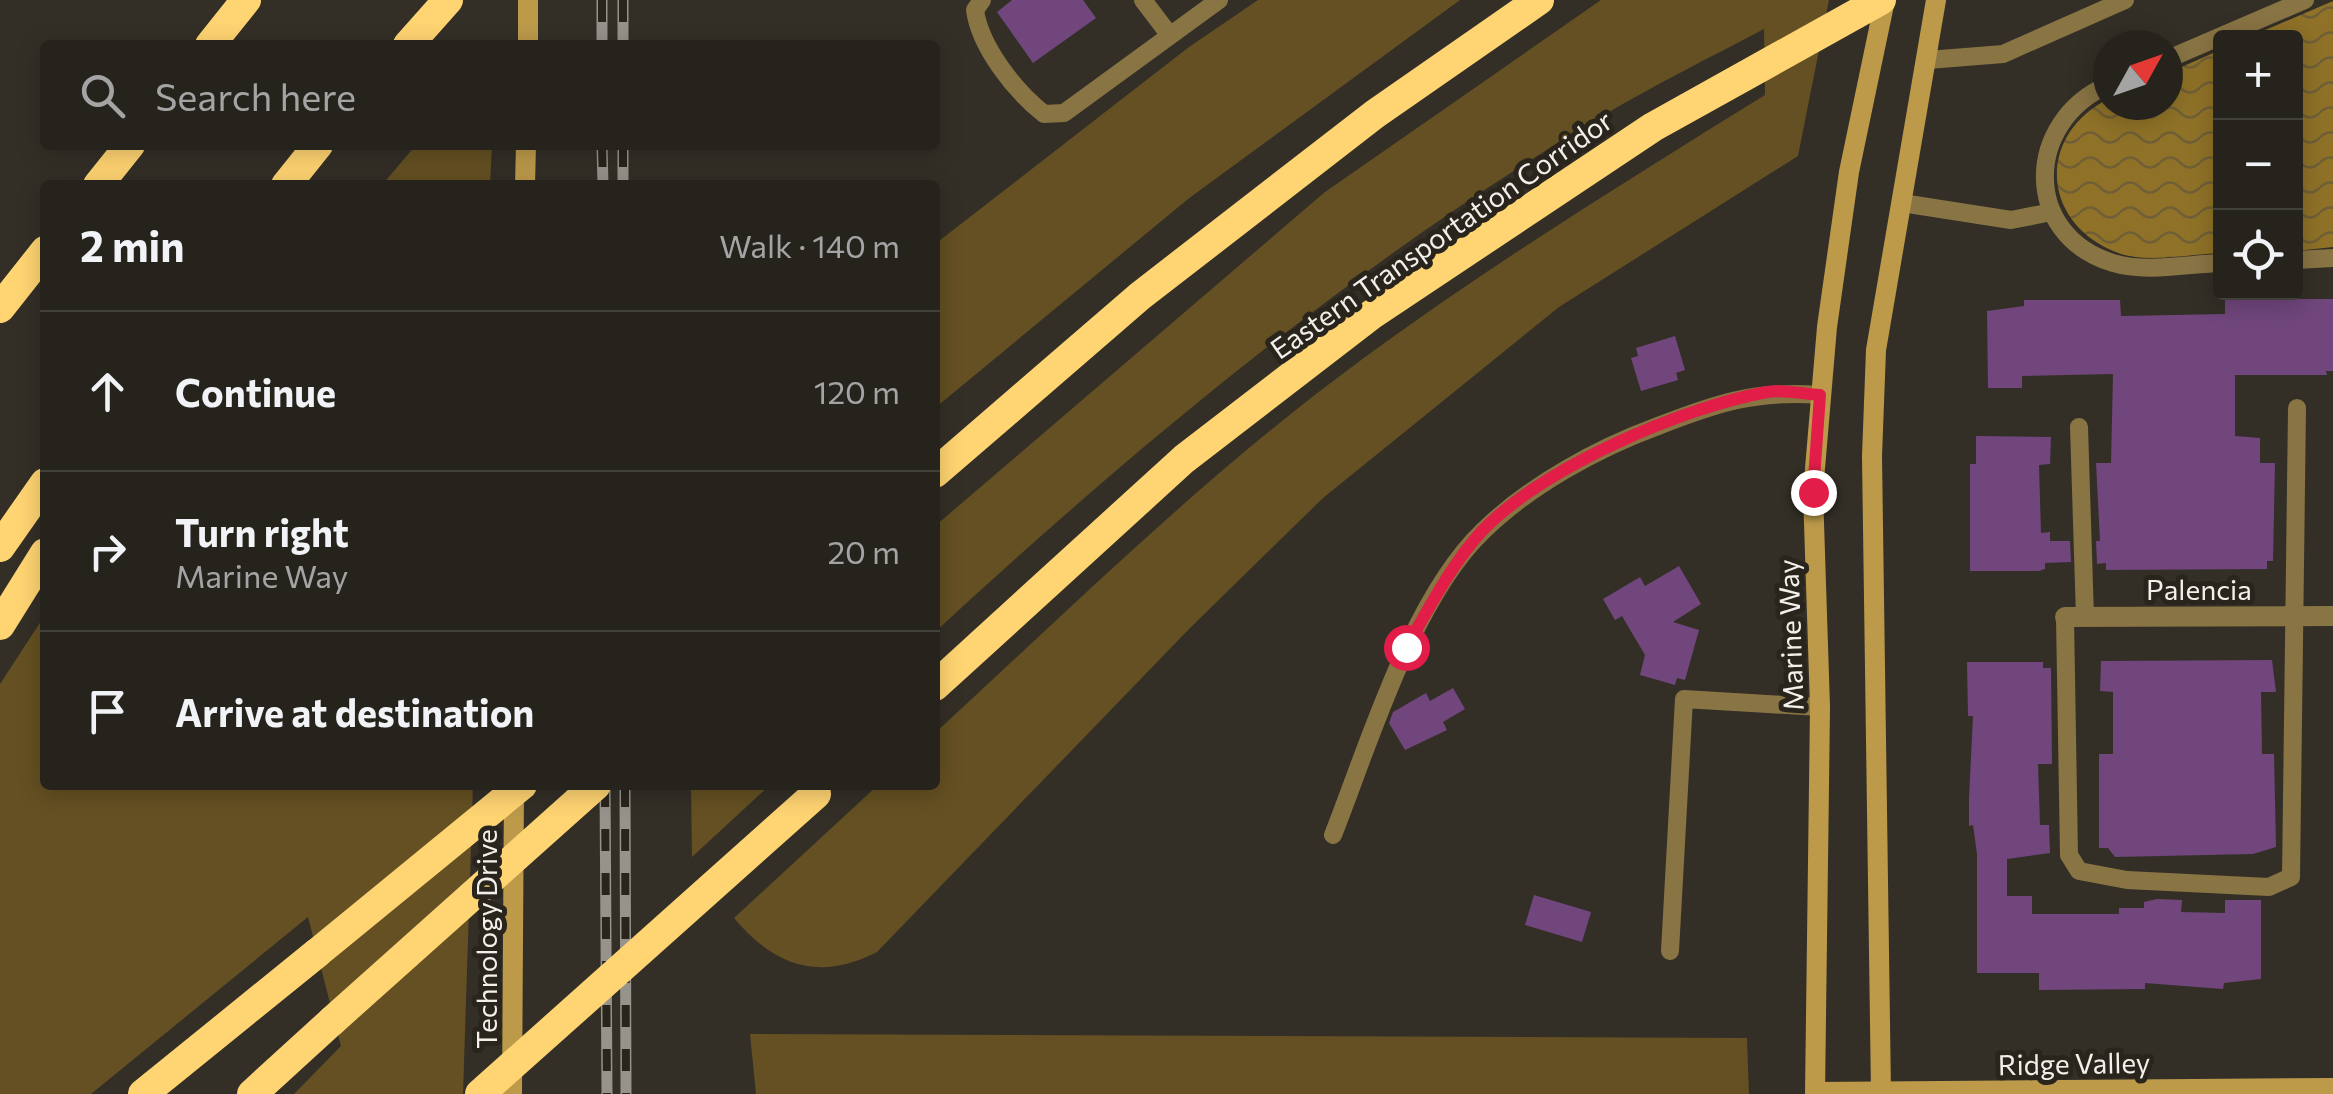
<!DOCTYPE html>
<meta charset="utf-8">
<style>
body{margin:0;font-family:Commissioner,sans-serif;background:#2e2b26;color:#f1f3f6}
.controls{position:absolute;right:30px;top:30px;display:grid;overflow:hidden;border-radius:10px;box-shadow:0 5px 25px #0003}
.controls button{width:90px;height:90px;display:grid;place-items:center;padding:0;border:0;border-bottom:2px solid #42403b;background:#26231d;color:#f1f3f6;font:50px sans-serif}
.compass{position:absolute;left:2093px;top:30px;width:90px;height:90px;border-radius:50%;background:#26231d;box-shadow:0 5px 25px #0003;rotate:50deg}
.stop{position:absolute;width:30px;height:30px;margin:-22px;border:8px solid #e11d48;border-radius:50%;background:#fff}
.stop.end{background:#e11d48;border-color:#fff;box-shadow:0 2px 10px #0008}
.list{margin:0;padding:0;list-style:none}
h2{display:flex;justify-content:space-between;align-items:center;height:130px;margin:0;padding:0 40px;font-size:42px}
h2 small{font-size:32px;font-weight:400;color:#a4a4a4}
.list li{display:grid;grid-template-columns:65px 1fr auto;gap:30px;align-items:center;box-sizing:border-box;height:160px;padding:0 40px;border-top:2px solid #42403b}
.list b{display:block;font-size:38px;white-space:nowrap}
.list p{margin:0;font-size:32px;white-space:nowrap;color:#a4a4a4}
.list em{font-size:32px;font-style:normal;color:#a4a4a4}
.icon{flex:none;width:55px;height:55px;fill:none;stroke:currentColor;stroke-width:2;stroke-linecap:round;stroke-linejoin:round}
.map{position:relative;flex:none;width:2333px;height:1094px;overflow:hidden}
.search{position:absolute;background:#26231d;box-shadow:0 5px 25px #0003;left:40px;top:40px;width:900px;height:110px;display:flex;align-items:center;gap:25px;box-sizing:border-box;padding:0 35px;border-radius:10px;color:#a4a4a4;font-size:38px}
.panel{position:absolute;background:#26231d;box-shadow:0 5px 25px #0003;left:40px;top:180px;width:900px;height:610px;border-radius:10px}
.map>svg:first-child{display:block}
.grass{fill:#645022}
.water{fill:url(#water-waves)}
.building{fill:#70467c}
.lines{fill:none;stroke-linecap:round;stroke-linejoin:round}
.lane{stroke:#897444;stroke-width:18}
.street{stroke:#897444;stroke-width:20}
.secondary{stroke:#bc9a4a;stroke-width:20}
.highway{stroke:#ffd472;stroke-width:30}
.rail-casing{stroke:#96928c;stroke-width:11}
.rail{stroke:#29251d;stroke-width:8;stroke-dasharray:22;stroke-linecap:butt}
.highway-bridge{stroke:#ffd472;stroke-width:30}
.route{stroke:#e11d48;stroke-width:12}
.labels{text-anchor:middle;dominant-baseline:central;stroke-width:10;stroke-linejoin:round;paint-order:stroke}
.street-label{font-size:28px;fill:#f3f0eb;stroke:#29251d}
</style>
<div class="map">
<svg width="2333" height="1094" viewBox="0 0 2333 1094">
<defs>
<pattern id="water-waves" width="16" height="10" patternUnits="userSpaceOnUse" patternTransform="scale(2.5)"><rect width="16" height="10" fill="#8f7228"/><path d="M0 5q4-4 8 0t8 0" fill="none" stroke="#705f36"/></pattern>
</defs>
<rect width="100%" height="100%" fill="#332f27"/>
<g class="grass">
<polygon points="1258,0 1460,0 1188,199 935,408 935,244 1189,47"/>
<path d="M 1601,0 L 1829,0 L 1798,156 L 1559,307 L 1323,498 L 1189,629 L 877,952 C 819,982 774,966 734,918 L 878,785 L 935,785 L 935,733 C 1060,618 1182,498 1316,394 C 1459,284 1612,190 1765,95 L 1764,29 C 1711,57 1656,84 1604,115 C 1361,259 1142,441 935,632 L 935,526 L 1325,192 Z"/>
<polygon points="416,145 492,145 490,185 382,185"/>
<polygon points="45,615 45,785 473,785 463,1094 294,1094 341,1046 308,917 91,1094 0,1094 0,684"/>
<polygon points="691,785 770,785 692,857"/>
<polygon points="750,1034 1747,1038 1749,1094 756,1094"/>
</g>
<g class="water">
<polygon points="2333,1 2333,247 2296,251 2296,38 2249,37"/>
<path d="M 2220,50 L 2220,253 C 2192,254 2148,263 2121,254 C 2042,227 2034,137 2108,99 L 2108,105 L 2168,105 L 2168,73 Z"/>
</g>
<g class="building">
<polygon points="1012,0 1083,0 1096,18 1033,63 997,12"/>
<polygon points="2225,299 2333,299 2333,371 2326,371 2327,375 2235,375 2235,436 2260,438 2260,463 2275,463 2273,561 2267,561 2267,569 2106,570 2106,563 2097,564 2096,541 2100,541 2096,463 2111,463 2113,374 2022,376 2022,388 1988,388 1987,311 2024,306 2024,300 2120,300 2121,316 2225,314"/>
<polygon points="1675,336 1685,370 1676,373 1678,380 1641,391 1631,358 1638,356 1636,348"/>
<polygon points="1976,436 2051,437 2050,464 2039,465 2041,533 2050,532 2050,541 2070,541 2071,562 2045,563 2045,569 2039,571 1970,571 1970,464 1976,464"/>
<polygon points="1679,566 1701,604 1673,622 1699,630 1685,680 1677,678 1675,685 1640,675 1645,655 1622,616 1615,620 1603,599 1640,577 1645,586"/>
<polygon points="2272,660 2276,692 2261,692 2262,754 2274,754 2276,847 2253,854 2115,857 2108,848 2099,848 2099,754 2113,754 2113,692 2100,691 2101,661"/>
<polygon points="1967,662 2043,662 2043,668 2051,668 2052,764 2038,764 2040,825 2049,825 2050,853 2007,859 2007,896 2032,896 2032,914 2119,914 2119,908 2144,908 2144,902 2157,899 2182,900 2181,912 2225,913 2225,900 2261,900 2261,979 2224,983 2223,989 2145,983 2145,989 2039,990 2039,973 1977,973 1977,854 1973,825 1969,826 1969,798 1973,716 1968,716"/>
<polygon points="1453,688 1465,709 1443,722 1447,730 1405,750 1389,723 1393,712 1426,693 1430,701"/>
<polygon points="1534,895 1591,912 1582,942 1525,925"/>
</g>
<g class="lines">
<g class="lane">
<path d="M 982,0 L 975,10 C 980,47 1015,91 1044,114 L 1064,113 L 1219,0"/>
<polyline points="1143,0 1168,33"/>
<polyline points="2168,59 2305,0"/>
<polyline points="1928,60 2003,54 2125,0"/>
<path d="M 2108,85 C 2025,121 2021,235 2113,263 C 2145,273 2188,264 2220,263"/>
<polyline points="1902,203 2011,220 2052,212"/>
<polyline points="2296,260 2333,258"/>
<polyline points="2079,427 2085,617"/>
<polyline points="2065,617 2069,855 2079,871 2127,880 2269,887 2291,877 2297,408"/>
<path d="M 1333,835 C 1369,744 1412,599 1483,531 C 1530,485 1598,448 1658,426 C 1717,403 1756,390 1820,395"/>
<polyline points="1670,951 1684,699 1820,707"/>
</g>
<polyline class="street" points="2065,617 2333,616"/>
<g class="secondary">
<polyline points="528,45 528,0"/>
<polyline points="525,185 526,145"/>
<polyline points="1815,1092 2333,1088"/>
<polyline points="512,1094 514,787"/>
<polyline points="1815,1094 1820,707 1813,492 1827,327 1849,172 1885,0"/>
<polyline points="1881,1094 1872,456 1876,350 1936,0"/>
</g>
<g class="highway">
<polyline points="210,45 246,0"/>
<polyline points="408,45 448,0"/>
<polyline points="98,185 130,145"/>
<polyline points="286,185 318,145"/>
<polyline points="0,308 45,251"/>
<polyline points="935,473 1140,296 1375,114 1539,0"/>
<polyline points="0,547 45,483"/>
<polyline points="0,625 45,553"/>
<polyline points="935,686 1184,459 1371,315 1653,127 1881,0"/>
<polyline points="143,1094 317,953"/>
<polyline points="252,1094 332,1021"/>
</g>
<defs>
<g id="rail">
<polyline points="602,0 602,45"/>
<polyline points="623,0 623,45"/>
<polyline points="602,145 603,185"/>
<polyline points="623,145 623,185"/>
<polyline points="605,785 607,1094"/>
<polyline points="625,785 626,1094"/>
</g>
</defs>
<use href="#rail" class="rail-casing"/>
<use href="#rail" class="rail"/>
<g class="highway-bridge">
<polyline points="317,953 522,785"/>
<polyline points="332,1021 596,785"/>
<polyline points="480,1094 816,794"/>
</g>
</g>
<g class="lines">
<path class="route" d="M 1406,647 C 1429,609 1451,565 1481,532 C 1542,468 1680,408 1767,392 C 1783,389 1803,394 1820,395 L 1813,492"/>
</g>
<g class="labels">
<g class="street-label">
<text transform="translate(1441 234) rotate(-35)">Eastern Transportation Corridor</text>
<text x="2199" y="589">Palencia</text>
<text transform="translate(1790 635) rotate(-92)">Marine Way</text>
<text transform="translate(486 939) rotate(-90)">Technology Drive</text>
<text transform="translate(2074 1063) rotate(-1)">Ridge Valley</text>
</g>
</g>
</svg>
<div class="controls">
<button>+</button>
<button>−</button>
<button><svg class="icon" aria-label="locate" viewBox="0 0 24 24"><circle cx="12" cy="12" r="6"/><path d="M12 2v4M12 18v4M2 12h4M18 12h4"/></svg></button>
</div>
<svg class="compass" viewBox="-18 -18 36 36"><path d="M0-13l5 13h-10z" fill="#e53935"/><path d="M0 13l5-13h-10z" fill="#a4a4a4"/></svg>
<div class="stop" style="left:1406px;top:647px"></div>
<div class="stop end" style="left:1813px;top:492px"></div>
<div class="search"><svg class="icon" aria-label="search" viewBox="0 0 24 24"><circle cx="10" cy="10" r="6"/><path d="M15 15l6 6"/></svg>Search here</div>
<section class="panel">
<h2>2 min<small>Walk · 140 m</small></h2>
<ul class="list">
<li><svg class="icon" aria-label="ahead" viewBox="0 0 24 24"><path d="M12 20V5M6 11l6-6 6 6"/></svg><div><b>Continue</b></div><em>120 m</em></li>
<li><svg class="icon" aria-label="right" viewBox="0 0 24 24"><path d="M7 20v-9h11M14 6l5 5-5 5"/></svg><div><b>Turn right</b><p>Marine Way</p></div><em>20 m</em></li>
<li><svg class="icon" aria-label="arrive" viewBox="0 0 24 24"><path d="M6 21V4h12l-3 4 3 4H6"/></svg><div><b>Arrive at destination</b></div></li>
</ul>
</section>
</div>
